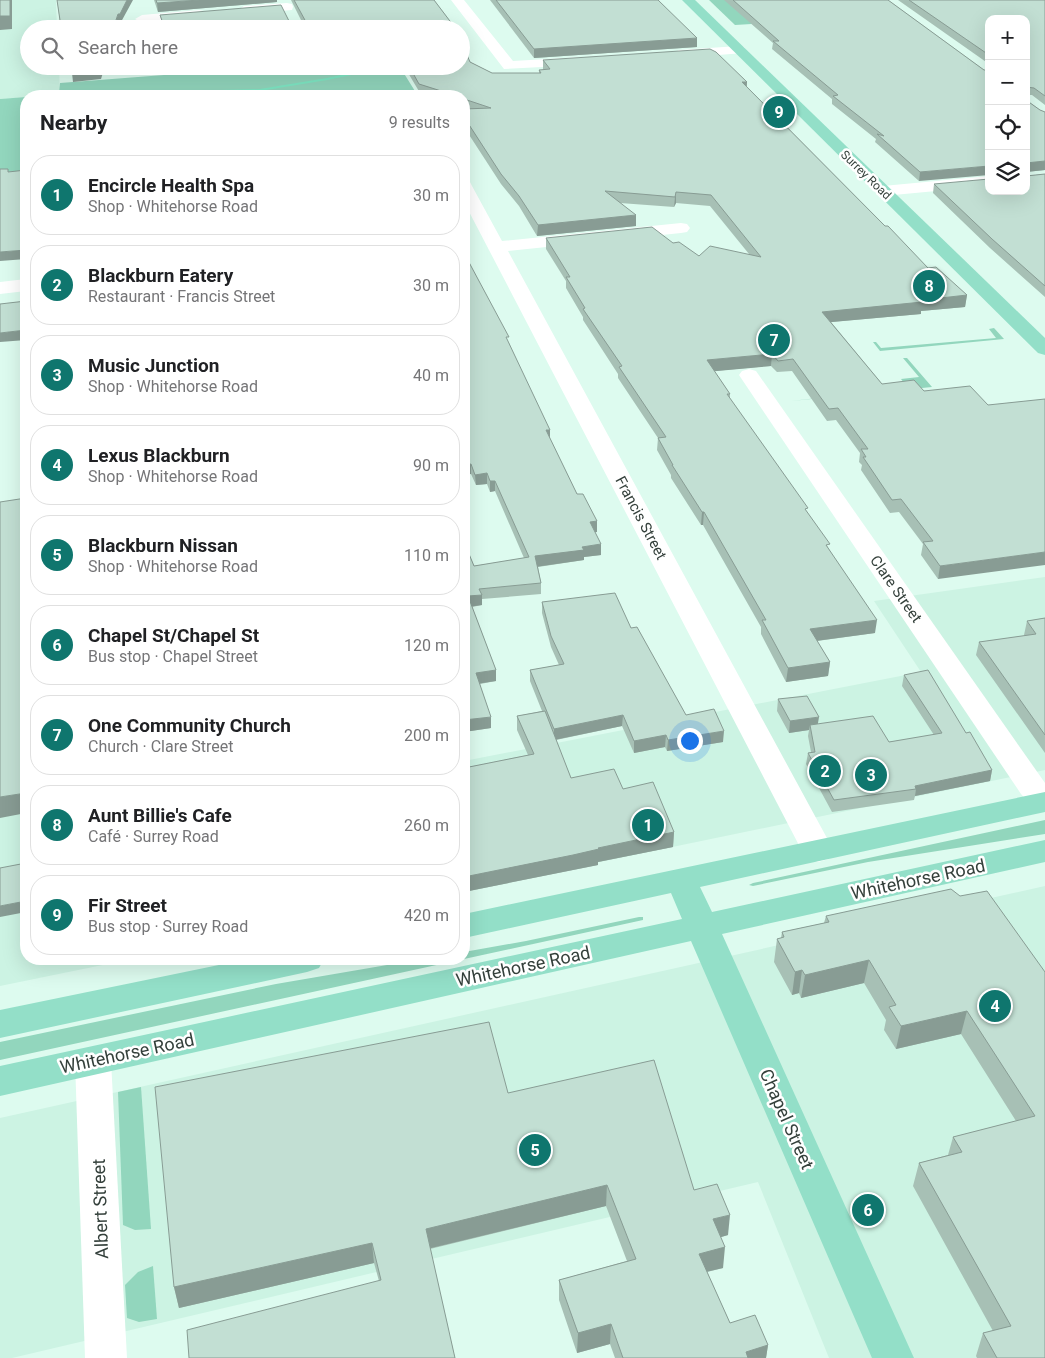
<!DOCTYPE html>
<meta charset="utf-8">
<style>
body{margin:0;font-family:Roboto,sans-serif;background:#f6f6f6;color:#202124}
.controls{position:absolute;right:15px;top:15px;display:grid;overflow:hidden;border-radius:10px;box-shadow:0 5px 20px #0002}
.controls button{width:45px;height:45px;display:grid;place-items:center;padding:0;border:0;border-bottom:1px solid #e0e0e0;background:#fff;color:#202124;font:25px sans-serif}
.you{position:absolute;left:689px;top:740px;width:18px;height:18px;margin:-12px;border:4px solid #fff;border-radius:50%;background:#1a73e8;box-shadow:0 0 0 8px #1a73e833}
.badge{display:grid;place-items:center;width:32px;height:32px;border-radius:50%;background:#0f766e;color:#fff;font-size:16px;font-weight:700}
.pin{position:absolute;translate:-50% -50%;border:2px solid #fff;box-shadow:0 1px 5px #0006}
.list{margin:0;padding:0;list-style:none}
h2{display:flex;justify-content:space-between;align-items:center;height:65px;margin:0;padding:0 20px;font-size:21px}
h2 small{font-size:16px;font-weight:400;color:#757577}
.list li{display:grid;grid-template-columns:32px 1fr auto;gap:15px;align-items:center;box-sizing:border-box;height:80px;margin:0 10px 10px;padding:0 10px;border:1px solid #e0e0e0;border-radius:20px}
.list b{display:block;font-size:19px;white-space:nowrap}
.list p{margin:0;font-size:16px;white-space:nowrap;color:#757577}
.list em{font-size:16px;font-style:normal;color:#757577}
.icon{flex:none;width:28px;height:28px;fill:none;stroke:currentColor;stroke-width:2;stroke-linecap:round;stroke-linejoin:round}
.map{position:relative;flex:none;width:1045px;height:1358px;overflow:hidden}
.search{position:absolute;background:#fff;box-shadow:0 5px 20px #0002;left:20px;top:20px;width:450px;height:55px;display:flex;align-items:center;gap:12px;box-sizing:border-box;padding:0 18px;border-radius:28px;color:#757577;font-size:19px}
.panel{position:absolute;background:#fff;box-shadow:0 5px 20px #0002;left:20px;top:90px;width:450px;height:875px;border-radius:20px}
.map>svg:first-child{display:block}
.built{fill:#ccf3e3}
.green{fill:#92d6bd}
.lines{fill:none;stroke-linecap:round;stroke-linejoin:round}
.stream{fill:#7fe8c5;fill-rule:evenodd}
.minor{fill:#fff;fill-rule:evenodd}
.major{fill:#93dfc8;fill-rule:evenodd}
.wall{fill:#a7c0b5}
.shaded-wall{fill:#889c94}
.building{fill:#c2dfd3;stroke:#889c94}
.labels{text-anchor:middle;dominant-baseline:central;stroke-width:5;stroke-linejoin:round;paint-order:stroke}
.far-street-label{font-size:12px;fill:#34403b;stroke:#fff}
.street-label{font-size:15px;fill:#34403b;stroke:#fff}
.near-street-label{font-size:18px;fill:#34403b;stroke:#fff}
</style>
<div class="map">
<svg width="1045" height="1358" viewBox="0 0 1045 1358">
<rect width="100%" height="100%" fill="#ddfbef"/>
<g class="built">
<polygon points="0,0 56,0 57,29 29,29 29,66 59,66 60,95 0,99"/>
<polygon points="1045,577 1045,770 464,890 464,761 921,672 874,601"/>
<polygon points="26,774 26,959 132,959 0,986 0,779"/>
<polygon points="1045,886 1045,1358 829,1358 758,1182 12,1358 0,1358 0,1118"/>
</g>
<g class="green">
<polygon points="709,0 843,0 814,20 735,25"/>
<polygon points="158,66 166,66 172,74 272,66 402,66 400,67 418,96 30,96 59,93 60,83 164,75"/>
<polygon points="26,97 26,174 0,176 0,99"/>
<polygon points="994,328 1004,339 880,351 873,342 876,342 881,348 996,338 989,329"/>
<polygon points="903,358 907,358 932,387 791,401 908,388 901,379 919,377"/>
<polygon points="1045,820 1045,834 868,862 753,886 749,885 753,883"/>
<polygon points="639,917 643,917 643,920 0,1060 0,1042 276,984 422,959 464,959 464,952 526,941"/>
<polygon points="141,1087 151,1229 135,1230 123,1225 118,1092"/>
<polygon points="153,1266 157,1319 139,1322 127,1318 125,1285 138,1272"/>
</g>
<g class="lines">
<polygon class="stream" points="379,67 381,69 327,80 260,91 148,94 117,92 94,96 85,96 117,90 148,92 260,89 327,78"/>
<g class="minor">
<polygon points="451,0 464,0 513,61 581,57 588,61 581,65 504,69"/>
<polygon points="287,3 292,4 293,7 292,10 244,14 238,10 244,6"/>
<polygon points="199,10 204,11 206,14 204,17 142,23 135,19 142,15"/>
<polygon points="739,46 744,47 746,50 744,53 679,58 672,54 679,50"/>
<polygon points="989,176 989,186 883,196 877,195 875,191 877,187 883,186"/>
<polygon points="464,181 470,182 472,186 502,241 681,223 687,224 690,228 687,232 681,233 508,251 834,851 829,859 818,862 807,859 802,851 464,202"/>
<polygon points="26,279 26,291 0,294 0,282"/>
<polygon points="749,369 756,371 1045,783 1045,812 1034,809 1021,794 739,375 742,371"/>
<polygon points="93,1047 106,1051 111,1061 127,1358 85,1358 75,1061 80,1051"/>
</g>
<g class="major">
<polygon points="682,0 695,0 1045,338 1045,355 1038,353"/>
<polygon points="1045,792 1045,812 700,887 712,912 1045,840 1045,862 722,934 914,1358 872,1358 691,941 0,1096 0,1066 682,919 671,893 464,938 464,914"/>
<polygon points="248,959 324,959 319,968 307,972 0,1038 0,1010"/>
</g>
</g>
<g class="wall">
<polygon points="57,0 121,22 119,22 117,29 61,29"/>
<polygon points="154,0 277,0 277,2 158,12"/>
<polygon points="291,0 434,0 456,29 163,29 162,23 160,15 302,22"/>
<polygon points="490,0 658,0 697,47 534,58"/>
<polygon points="724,0 888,0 984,70 919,181 875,142 876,139 832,104 832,99 772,49 773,43"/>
<polygon points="898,0 1045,0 1045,105 1032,95 1026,95 1026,100 1040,110 1045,112 1045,170 1026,172 1026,176 1045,174 1045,297 990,248 933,193 934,184 1026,191 989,19 989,64"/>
<polygon points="543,60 747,82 747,87 885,226 928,268 967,295 965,307 921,311 921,314 831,322 882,384 924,391 988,405 938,579 921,555 923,544 899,512 890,513 861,470 862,465 859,462 860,453 836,420 827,421 792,371 777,372 771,366 714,371 730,394 730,399 807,512 829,549 875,633 817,641 830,662 828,676 786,682 761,634 761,627 703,525 701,525 671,478 671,475 657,450 658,438 618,378 618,374 583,320 583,317 566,288 566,281 546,249 546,238 673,243 699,256 749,254 710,206 676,203 674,207 620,203 636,226 537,236 519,206 501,184 464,127 464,109 467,109 464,108 464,96 429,96 420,93 404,66 461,66 470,62 492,73 539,73 539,70 543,70"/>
<polygon points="509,343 550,439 577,494 597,521 597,532 595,532 601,555 584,557 584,560 538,567 541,583 541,594 482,599 482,605 472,607 496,670 496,681 480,684 491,728 464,732 464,542 474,566 524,558 495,491 490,492 487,484 476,485 471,474 464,475"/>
<polygon points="542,602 631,628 686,715 723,742 667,751 665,747 634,753 622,726 556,740 571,778 623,789 674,832 673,847 598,862 598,865 573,870 464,892 464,768 528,755 517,730 517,716 542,711 530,681 530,670 559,665 551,647 542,613"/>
<polygon points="1045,618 1045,753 976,655 979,642 1024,636 1024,635 1027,621"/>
<polygon points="904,675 966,733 992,770 990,781 915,796 914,800 832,812 806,764 808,753 811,752 808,736 809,730 789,733 777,711 778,699 818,724 889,742 934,735 902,686"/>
<polygon points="826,916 1045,972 1045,1358 977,1358 976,1356 983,1333 993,1331 913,1186 919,1163 948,1155 953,1137 1016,1121 961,1034 896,1049 884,1030 886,1020 864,983 801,998 799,993 792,995 774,962 777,939 781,938 782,932 824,923"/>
<polygon points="508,1093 694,1190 728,1235 721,1237 723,1268 707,1272 730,1323 768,1345 766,1358 615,1358 610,1344 577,1353 559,1300 559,1280 627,1261 606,1206 430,1249 455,1358 379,1281 374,1263 179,1308 174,1287"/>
</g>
<g class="shaded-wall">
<polygon points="10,0 12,0 12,29 0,30 0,16"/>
<polygon points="127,0 133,0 121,22 119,22 117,29 113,29 118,14"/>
<polygon points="200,0 277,0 277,2 158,12 157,3"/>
<polygon points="697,38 697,47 534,58 534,49"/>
<polygon points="101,66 105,66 101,79 73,82 72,73"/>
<polygon points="176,66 197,66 197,68 176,70"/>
<polygon points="197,66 242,66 198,70"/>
<polygon points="742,82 747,82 746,91"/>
<polygon points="1045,161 1045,170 1026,172 1026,163"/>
<polygon points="989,166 989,175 919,181 920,172"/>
<polygon points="676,192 676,203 674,207 675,197"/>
<polygon points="636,215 636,226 537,236 538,225"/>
<polygon points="26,250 26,259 0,261 0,252"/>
<polygon points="967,295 965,307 921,311 921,314 821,323 822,312 923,300"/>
<polygon points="26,330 26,340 0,342 0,333"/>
<polygon points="772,354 771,366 706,372 707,360"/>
<polygon points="546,430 550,430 550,440"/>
<polygon points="471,464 471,474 464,475 464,465"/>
<polygon points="487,473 487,484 476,485 475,475"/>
<polygon points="490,481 495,481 495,491 490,492"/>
<polygon points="702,512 704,512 703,525 701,525"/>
<polygon points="597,521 597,532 590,533 590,522"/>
<polygon points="601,544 601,555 584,557 584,560 535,567 535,556 582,547"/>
<polygon points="1045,552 1045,565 938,579 940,566"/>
<polygon points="482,595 482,605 468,607 468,596"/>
<polygon points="877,620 875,633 808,642 810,629"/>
<polygon points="830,662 828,676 786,682 788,668"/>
<polygon points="496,670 496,681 476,684 476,673"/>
<polygon points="623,715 622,726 554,740 554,729"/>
<polygon points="491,717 491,728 464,732 464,720"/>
<polygon points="819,717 817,729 810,725 809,730 789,733 790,721"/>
<polygon points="724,731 723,742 667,751 668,740"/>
<polygon points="666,735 665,747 634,753 634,741"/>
<polygon points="992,770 990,781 915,796 916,789 915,786"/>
<polygon points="26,793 26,813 0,818 0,797"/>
<polygon points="674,832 673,847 598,862 598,865 573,870 464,892 464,877 598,848"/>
<polygon points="26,901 26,912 0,917 0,906"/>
<polygon points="869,960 864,983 801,998 805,975"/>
<polygon points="802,970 799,993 792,995 795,972"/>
<polygon points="967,1011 961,1034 896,1049 901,1026"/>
<polygon points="607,1185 606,1206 427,1249 426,1229"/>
<polygon points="730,1215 728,1235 711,1240 713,1219"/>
<polygon points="372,1243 374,1263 179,1308 174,1287"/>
<polygon points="725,1247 723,1268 697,1274 699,1254"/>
<polygon points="611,1324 610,1344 577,1353 578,1333"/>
<polygon points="768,1345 766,1358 745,1358 746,1352"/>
</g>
<g class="building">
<rect x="0" y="0" width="10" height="16"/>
<polygon points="57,0 127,0 120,14 118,14 113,29 70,29 71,27 61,27"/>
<polygon points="156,0 200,0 157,3"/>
<polygon points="294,0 434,0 456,29 165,29 160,15 281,5 289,21 306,22"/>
<polygon points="496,0 658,0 697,38 534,49"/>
<polygon points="733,0 888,0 984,70 989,70 989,166 920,172 877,134 884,136 833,96 838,95 773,41 779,41"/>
<polygon points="909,0 1045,0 1045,96 1034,88 1026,87 1026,100 1040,110 1045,112 1045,161 1026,163 1026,176 1045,174 1045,286 992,239 934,184 989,179 989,191 1026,191 1026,19 989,19 989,55"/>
<polygon points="461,41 470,62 492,73 541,73 539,70 550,69 543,60 710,49 716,52 747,82 742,82 885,226 888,226 928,268 936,267 967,295 923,300 922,302 822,312 882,384 914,380 924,391 970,386 988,405 1045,399 1045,552 940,566 923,542 933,541 901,499 892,500 863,457 866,457 861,449 868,449 838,408 829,409 793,359 778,361 772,354 707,360 730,394 727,394 808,508 805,509 830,544 826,545 877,620 810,629 830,662 788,668 762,620 766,620 704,512 702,512 672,465 673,465 658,438 666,437 619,367 622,366 583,309 585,308 566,277 570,277 546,238 652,227 673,243 679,242 699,256 710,246 761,257 711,195 676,192 675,197 605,191 636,215 538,225 519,196 501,174 464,117 464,109 491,108 464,99 464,96 457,96 419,84 409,66 461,66"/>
<polygon points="71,66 101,66 100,70 72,73"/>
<polygon points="0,169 8,169 8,172 26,170 26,250 0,252"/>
<polygon points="464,253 509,337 506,337 550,430 546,430 577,494 583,494 597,521 590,522 601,544 582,547 584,550 535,556 541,583 479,589 482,595 468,596 496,670 476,673 491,717 464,720 464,542 474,566 529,557 495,481 490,481 487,473 475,475 471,464 464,465"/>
<polygon points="26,301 26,330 0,333 0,304"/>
<polygon points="26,498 26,793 0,797 0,502"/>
<polygon points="615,593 631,628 637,627 686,715 714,709 724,731 668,740 666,735 634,741 623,715 554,729 530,670 564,664 551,636 542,602"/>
<polygon points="1045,618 1045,735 979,642 1036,634 1027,621"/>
<polygon points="928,670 966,733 970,732 992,770 915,786 916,789 834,800 808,753 815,752 810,725 873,716 889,742 942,733 904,675"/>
<polygon points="807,696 819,717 790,721 778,699"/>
<polygon points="545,711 571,778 614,769 623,789 653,782 674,832 598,848 599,849 573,855 464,877 464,768 534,754 517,716"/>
<polygon points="26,863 26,901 0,906 0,868"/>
<polygon points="951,889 960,896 987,891 1045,972 1045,1358 997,1358 983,1333 1011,1326 919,1163 962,1152 953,1137 1035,1116 967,1011 901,1026 889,1007 896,1005 869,960 805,975 802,970 795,972 777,939 784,937 782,932 829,922 826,916"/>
<polygon points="489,1022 508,1093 654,1060 694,1190 717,1184 730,1215 713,1219 725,1247 699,1254 730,1323 755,1315 768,1345 746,1352 748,1358 623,1358 611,1324 578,1333 559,1280 636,1259 607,1185 426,1229 455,1358 189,1358 187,1330 381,1280 372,1243 174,1287 155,1087"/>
</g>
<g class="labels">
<g class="far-street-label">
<text transform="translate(866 175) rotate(44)">Surrey Road</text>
</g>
<g class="street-label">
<text transform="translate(641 518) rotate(62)">Francis Street</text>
<text transform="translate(896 589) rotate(55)">Clare Street</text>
</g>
<g class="near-street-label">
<text transform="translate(918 879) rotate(-12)">Whitehorse Road</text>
<text transform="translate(523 966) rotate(-12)">Whitehorse Road</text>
<text transform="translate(127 1053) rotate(-12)">Whitehorse Road</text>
<text transform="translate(787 1119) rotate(66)">Chapel Street</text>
<text transform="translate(100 1209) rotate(-92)">Albert Street</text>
</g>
</g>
</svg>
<div class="controls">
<button>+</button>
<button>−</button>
<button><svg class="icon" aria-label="locate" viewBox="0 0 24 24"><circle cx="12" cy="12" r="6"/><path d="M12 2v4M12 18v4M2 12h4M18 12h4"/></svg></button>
<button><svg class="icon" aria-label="layers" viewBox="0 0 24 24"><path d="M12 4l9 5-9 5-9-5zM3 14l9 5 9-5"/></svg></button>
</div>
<div class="you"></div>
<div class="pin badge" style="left:648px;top:825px">1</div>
<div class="pin badge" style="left:825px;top:771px">2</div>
<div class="pin badge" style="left:871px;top:775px">3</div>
<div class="pin badge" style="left:995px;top:1006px">4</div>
<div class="pin badge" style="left:535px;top:1150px">5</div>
<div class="pin badge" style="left:868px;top:1210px">6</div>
<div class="pin badge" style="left:774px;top:340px">7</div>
<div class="pin badge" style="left:929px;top:286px">8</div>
<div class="pin badge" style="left:779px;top:112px">9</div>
<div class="search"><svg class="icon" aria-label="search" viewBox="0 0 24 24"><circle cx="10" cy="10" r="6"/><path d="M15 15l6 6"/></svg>Search here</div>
<section class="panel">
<h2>Nearby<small>9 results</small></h2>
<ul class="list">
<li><span class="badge">1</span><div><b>Encircle Health Spa</b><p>Shop · Whitehorse Road</p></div><em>30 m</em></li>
<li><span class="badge">2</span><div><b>Blackburn Eatery</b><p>Restaurant · Francis Street</p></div><em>30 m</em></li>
<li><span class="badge">3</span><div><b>Music Junction</b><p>Shop · Whitehorse Road</p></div><em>40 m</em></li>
<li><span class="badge">4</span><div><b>Lexus Blackburn</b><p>Shop · Whitehorse Road</p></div><em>90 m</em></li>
<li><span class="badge">5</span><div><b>Blackburn Nissan</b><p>Shop · Whitehorse Road</p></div><em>110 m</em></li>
<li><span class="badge">6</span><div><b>Chapel St/Chapel St</b><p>Bus stop · Chapel Street</p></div><em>120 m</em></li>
<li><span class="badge">7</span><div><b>One Community Church</b><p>Church · Clare Street</p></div><em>200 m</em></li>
<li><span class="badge">8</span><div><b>Aunt Billie's Cafe</b><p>Café · Surrey Road</p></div><em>260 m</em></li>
<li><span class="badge">9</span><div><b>Fir Street</b><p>Bus stop · Surrey Road</p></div><em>420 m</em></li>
</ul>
</section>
</div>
